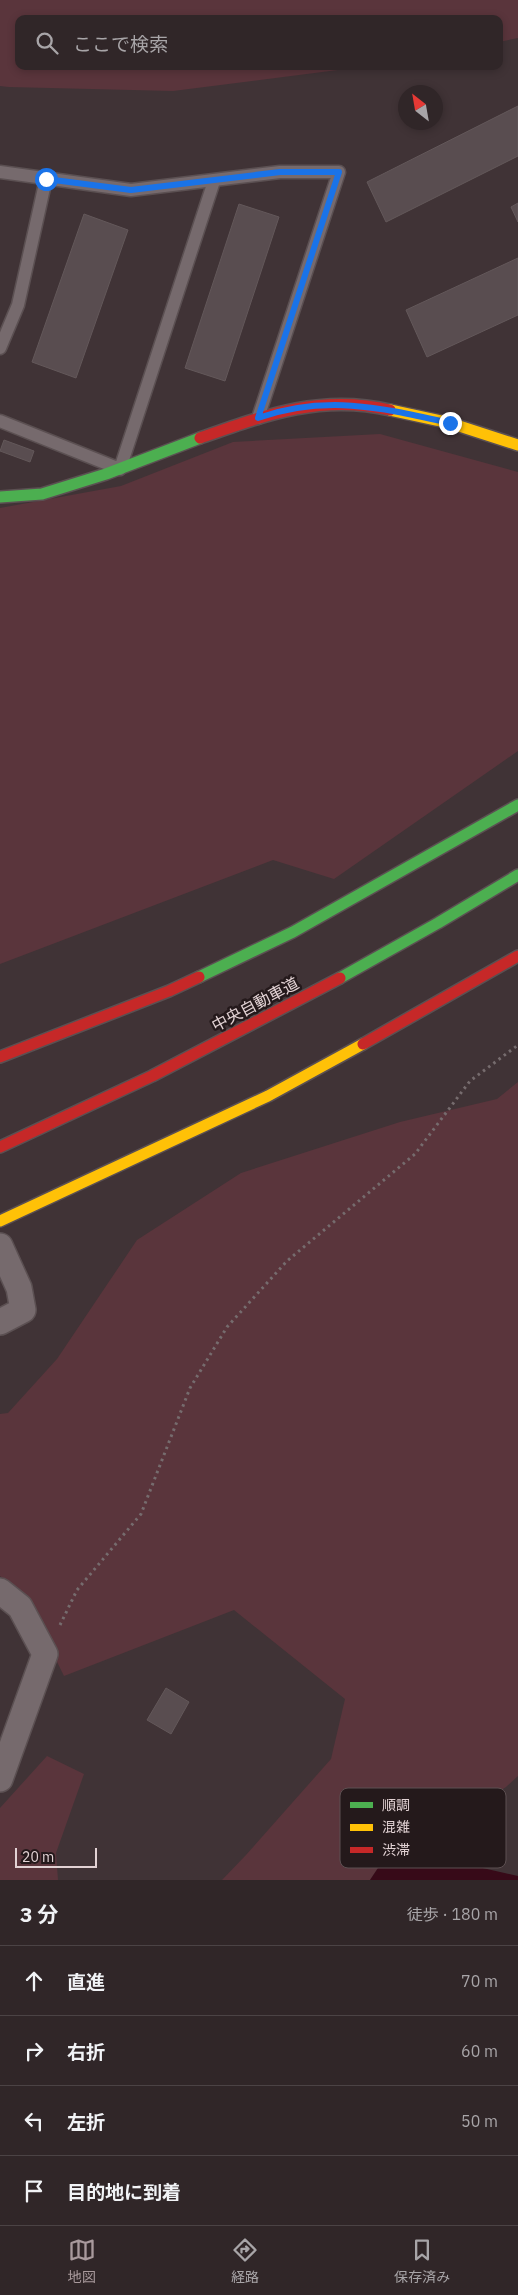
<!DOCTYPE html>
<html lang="ja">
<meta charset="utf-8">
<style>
body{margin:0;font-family:"IBM Plex Sans","Noto Sans JP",sans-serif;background:#3c3234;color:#f1f3f6}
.compass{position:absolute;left:398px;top:85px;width:45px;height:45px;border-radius:50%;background:#302628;box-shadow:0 2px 8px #0003;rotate:329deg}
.scale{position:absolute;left:15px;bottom:12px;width:82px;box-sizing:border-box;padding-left:5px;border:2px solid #e2d2d4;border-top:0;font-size:14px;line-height:18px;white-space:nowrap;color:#e2d2d4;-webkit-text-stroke:4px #24191b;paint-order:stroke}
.stop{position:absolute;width:15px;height:15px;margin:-11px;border:4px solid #1a73e8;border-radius:50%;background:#fff}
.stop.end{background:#1a73e8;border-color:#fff;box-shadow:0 1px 5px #0008}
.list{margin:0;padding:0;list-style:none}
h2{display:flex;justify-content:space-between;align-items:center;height:65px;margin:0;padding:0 20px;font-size:21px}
h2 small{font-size:16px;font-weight:400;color:#a8a5a8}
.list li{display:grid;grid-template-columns:32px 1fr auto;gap:15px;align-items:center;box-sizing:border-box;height:70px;padding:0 20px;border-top:1px solid #4b4345}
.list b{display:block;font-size:19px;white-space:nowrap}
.list em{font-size:16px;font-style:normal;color:#a8a5a8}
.icon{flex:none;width:28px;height:28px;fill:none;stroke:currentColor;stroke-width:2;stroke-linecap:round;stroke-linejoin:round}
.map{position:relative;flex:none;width:518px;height:1880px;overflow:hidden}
.search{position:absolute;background:#302628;box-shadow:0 2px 8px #0003;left:15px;right:15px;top:15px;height:55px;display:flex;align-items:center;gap:12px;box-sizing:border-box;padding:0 18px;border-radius:10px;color:#a8a5a8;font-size:19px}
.sheet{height:345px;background:#302628}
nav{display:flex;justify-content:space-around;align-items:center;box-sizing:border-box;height:70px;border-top:1px solid #4b4345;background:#302628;font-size:14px;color:#a8a5a8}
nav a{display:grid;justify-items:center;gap:2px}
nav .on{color:#a99a9d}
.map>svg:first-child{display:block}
.green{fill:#5a353c}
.water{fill:#370a18}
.building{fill:#594d50;stroke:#63585a}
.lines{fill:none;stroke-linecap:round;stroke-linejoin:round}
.lane-casing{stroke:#5b5052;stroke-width:15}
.street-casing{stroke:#5b5052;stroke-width:28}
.fast-casing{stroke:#5b5052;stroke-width:14}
.slow-casing{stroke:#5b5052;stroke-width:14}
.jam-casing{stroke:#5b5052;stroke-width:14}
.path{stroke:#766c6e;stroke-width:3;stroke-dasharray:2.5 4;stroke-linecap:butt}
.lane{stroke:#766a6d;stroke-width:12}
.street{stroke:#766a6d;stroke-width:25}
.fast{stroke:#4caf50;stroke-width:11}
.slow{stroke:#ffc107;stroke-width:11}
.jam{stroke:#c62828;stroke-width:11}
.route{stroke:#1a73e8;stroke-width:6}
.labels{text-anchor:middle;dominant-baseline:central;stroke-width:5;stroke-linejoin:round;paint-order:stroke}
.street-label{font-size:16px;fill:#e2d2d4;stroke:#24191b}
.key{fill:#24191b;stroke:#5d5052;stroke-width:1}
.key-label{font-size:14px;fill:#e2d2d4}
</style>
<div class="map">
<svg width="518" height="1880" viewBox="0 0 518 1880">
<rect width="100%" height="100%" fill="#403336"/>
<g class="green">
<polygon points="0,0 518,0 518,38 499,42 499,19 19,19 19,66 369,66 173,91 9,87 0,86"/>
<polygon points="380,434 518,472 518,751 334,879 273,860 0,964 0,508 121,486 233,442"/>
<polygon points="518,1082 518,1776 506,1787 378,1868 370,1880 222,1880 246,1855 331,1759 345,1699 234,1610 64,1676 24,1595 0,1576 0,1414 8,1413 57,1359 137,1240 241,1173 400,1122 497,1099"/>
<polygon points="47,1756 84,1774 56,1853 58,1880 0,1880 0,1808"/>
</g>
<polygon class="water" points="430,1856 518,1876 518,1880 370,1880 378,1868"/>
<g class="building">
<polygon points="518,106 518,156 386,222 367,182"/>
<polygon points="518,203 518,222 511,207"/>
<polygon points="239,204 279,217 225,381 185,368"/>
<polygon points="84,214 128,230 76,378 32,362"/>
<polygon points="518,258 518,315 427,357 406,310"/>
<polygon points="4,440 34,451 30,462 0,451"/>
<polygon points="166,1688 189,1702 171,1734 147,1720"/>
</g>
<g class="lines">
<defs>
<g id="lane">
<polyline points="0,172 131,190 280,172 339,172 258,418"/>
<polyline points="0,348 18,305 46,179"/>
<polyline points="0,421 120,469 214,181"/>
</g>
<g id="street">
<polyline points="0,1246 19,1288 23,1310 0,1322"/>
<polyline points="0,1591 20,1607 45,1654 0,1779"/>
</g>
<g id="fast">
<polyline points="0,497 42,494 106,474 200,438"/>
<polyline points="199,977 293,932 518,805"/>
<polyline points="340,978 438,923 518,875"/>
</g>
<g id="slow">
<polyline points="390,410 450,423 518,445"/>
<polyline points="0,1221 268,1096 363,1044"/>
</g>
<g id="jam">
<path d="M 200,438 C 265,415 321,394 390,410"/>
<polyline points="363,1044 518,956"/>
<polyline points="0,1057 169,991 199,977"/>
<polyline points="0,1147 152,1076 340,978"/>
</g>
</defs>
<use href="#lane" class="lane-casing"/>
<use href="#street" class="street-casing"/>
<use href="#fast" class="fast-casing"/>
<use href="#slow" class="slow-casing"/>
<use href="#jam" class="jam-casing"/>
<polyline class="path" points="60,1625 77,1590 141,1514 190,1388 227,1327 287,1261 415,1154 470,1081 518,1045"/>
<use href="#lane" class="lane"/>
<use href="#street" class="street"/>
<use href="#fast" class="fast"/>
<use href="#slow" class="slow"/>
<use href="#jam" class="jam"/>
</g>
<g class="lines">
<path class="route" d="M 46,179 L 131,190 L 280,172 L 339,172 L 258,418 C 326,394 383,408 450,423"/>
</g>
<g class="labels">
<g class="street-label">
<text transform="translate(255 1004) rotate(-28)">中央自動車道</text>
</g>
</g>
<rect x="340" y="1788" width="166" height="80" rx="8" class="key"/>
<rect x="350" y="1802" width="23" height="6" fill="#4caf50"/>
<rect x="350" y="1824" width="23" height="7" fill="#ffc107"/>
<rect x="350" y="1847" width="23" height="6" fill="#c62828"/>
<g class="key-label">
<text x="382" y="1810">順調</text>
<text x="382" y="1832">混雑</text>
<text x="382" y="1855">渋滞</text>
</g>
</svg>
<svg class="compass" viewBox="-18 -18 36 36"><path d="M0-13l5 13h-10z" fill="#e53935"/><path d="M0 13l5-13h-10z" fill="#a8a5a8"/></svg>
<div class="scale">20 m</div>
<div class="stop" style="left:46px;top:179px"></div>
<div class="stop end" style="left:450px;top:423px"></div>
<div class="search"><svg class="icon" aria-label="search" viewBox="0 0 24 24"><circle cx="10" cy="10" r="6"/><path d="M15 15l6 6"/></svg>ここで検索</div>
</div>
<section class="sheet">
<h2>3 分<small>徒歩 · 180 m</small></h2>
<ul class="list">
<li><svg class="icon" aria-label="ahead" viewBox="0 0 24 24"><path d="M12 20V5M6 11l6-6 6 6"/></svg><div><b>直進</b></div><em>70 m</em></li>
<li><svg class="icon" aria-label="right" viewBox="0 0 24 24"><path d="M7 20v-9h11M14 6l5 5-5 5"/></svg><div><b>右折</b></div><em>60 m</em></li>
<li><svg class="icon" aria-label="left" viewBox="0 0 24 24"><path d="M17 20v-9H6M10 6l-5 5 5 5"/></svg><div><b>左折</b></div><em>50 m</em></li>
<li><svg class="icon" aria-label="arrive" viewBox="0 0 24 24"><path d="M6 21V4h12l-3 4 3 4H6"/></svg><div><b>目的地に到着</b></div></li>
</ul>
</section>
<nav>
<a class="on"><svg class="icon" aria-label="map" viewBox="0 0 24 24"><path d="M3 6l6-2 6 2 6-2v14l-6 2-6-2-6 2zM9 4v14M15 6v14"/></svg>地図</a>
<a><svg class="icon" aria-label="directions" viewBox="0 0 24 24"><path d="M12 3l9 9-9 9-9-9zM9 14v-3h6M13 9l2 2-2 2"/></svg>経路</a>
<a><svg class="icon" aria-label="saved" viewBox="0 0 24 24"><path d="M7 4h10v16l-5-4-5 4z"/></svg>保存済み</a>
</nav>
